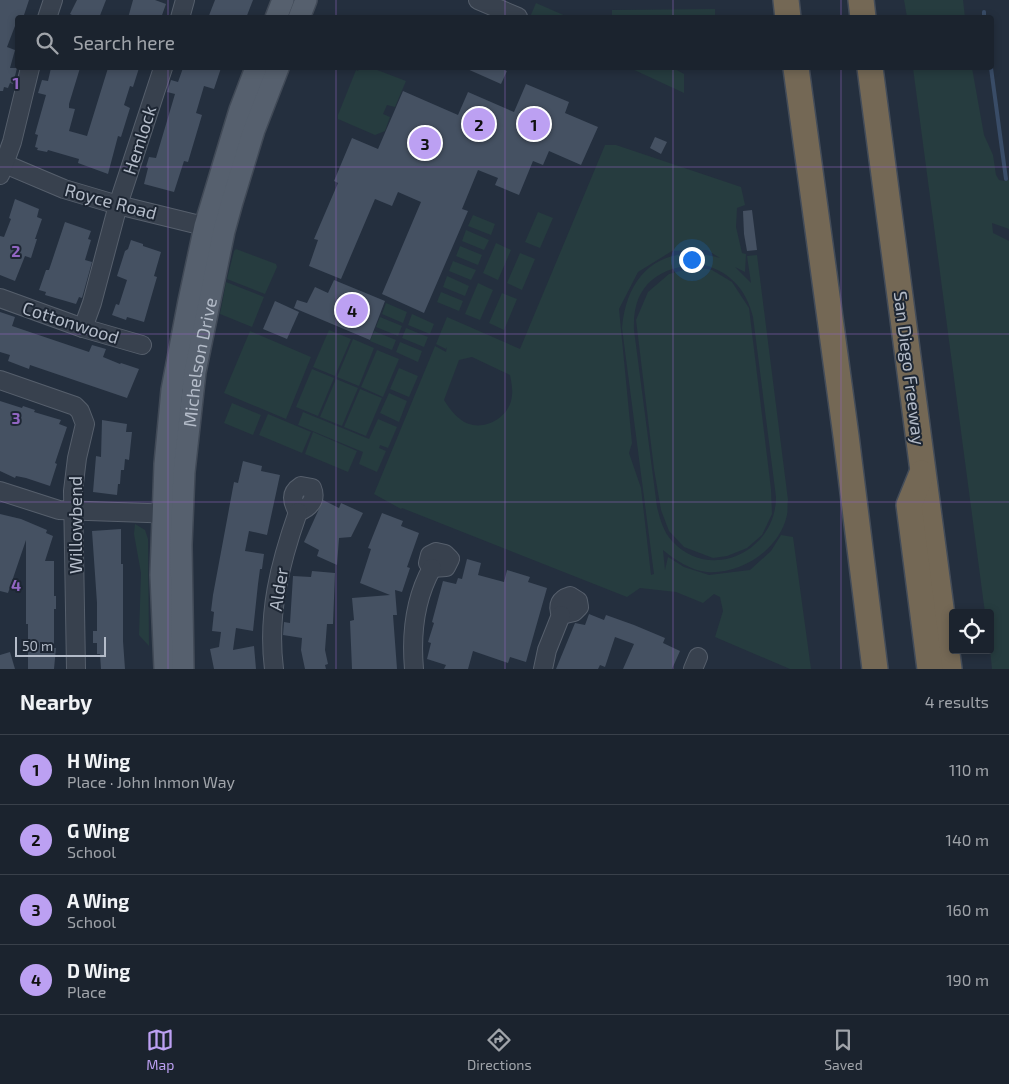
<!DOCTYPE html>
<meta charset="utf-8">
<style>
body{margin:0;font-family:"Exo 2",sans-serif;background:#282f3a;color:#f1f3f6}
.controls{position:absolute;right:15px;bottom:15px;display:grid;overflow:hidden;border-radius:5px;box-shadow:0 2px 8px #0003}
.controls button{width:45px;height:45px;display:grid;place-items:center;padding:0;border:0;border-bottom:1px solid #39404a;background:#1b232e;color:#f1f3f6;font:25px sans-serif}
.scale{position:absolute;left:15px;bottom:12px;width:91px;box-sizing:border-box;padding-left:5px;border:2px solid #b4bcc9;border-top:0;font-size:14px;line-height:18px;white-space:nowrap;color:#b4bcc9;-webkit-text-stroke:4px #1d2633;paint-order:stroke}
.you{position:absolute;left:691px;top:259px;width:18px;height:18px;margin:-12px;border:4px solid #fff;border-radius:50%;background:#1a73e8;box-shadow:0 0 0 8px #1a73e833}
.badge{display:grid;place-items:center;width:32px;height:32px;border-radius:50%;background:#bca0f2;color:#111;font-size:16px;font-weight:700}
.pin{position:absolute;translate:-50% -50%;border:2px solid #fff;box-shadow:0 1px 5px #0006}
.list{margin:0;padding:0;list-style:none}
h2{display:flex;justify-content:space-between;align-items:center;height:65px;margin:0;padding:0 20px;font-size:21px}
h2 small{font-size:16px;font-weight:400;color:#a0a4aa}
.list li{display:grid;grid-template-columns:32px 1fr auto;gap:15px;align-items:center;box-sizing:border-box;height:70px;padding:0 20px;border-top:1px solid #39404a}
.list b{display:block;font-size:19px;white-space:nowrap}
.list p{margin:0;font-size:16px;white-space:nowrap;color:#a0a4aa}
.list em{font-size:16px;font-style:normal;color:#a0a4aa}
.icon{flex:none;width:28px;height:28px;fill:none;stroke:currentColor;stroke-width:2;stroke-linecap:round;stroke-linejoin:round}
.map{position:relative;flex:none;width:1009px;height:669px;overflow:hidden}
.search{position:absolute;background:#1b232e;box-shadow:0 2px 8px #0003;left:15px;right:15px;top:15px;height:55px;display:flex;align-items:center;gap:12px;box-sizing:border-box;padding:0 18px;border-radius:5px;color:#a0a4aa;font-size:19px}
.sheet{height:345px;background:#1b232e}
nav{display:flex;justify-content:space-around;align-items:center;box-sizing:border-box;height:70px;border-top:1px solid #39404a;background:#1b232e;font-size:14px;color:#a0a4aa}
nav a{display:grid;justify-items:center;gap:2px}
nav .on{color:#bca0f2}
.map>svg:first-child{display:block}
.green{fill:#263c3f;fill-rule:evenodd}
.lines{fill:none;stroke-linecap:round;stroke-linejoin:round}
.stream{stroke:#394c67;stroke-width:4}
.building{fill:#455162}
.minor-casing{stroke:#565f6c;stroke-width:20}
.major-casing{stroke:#414a57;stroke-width:24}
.highway-casing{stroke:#434c59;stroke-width:28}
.minor{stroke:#38414e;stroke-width:18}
.major{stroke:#56606e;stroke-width:21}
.highway{stroke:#746855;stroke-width:25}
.grid{fill:none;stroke:#9266c3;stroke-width:1;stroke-opacity:0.55}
.labels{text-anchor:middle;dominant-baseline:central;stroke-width:4;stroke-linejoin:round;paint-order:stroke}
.street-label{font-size:18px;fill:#b4bcc9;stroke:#1d2633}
.grid-label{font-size:16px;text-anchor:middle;font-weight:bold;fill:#9266c3;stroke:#1d2633;stroke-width:4;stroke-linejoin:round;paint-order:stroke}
</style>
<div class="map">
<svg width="1009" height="669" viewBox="0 0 1009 669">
<rect width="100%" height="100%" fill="#242f3e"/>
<g class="green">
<polygon points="904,0 963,0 965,17 907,17"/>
<polygon points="536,3 568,17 530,17"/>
<polygon points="715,9 715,17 612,17 612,10"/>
<polygon points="360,68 372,68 406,81 395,107 387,105 383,114 390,117 385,131 375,135 338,119 338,115 356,70 358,71"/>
<polygon points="630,68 673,68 684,74 684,93"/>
<polygon points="913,68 972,68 984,135 993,155 996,175 999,180 1004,181 1009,180 1009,229 992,223 993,233 1009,241 1009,669 992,669 990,650 990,613 985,613"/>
<path d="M 605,145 L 616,145 L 741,187 L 745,205 L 737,208 L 736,227 L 742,253 L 746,254 L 745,272 L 735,267 L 751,283 L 747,256 L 757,255 L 788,500 C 787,505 788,510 787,515 C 780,549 741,575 707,572 C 690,570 675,560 663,550 L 665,570 L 668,557 L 684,567 L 709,575 L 750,570 L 771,551 L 781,535 L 793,537 L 811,669 L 790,669 L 715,637 L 723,611 L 720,597 L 714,594 L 703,603 L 676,592 L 640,588 L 627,597 L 402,508 L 401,509 L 374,494 L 435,346 L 446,352 L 447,347 L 446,349 L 436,344 L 447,317 L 520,349 ZM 707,250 L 720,258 C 664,242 627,271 622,328 L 654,574 L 651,575 L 641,488 L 629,453 L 632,443 L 619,309 L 638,272 L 672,251 ZM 700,264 C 728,270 746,288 753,317 L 776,497 C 776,551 711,583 672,541 C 663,531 660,519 657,507 L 634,330 C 632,285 658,267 700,264 ZM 472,357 L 510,375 C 511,381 513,389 512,395 C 511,414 491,428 473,425 C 460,423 450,410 444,400 L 459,360 Z"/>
<polygon points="538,212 553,218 540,248 525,242"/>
<polygon points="473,215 495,224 491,235 468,226"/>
<polygon points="466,230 489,240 484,250 462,241"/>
<polygon points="496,243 511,250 498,280 483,273"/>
<polygon points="460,246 482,255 478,265 456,256"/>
<polygon points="236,249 276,264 277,267 265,294 227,279 234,251"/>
<polygon points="520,253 535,259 522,290 507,283"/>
<polygon points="453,261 476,270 471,280 449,271"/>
<polygon points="695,267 712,270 732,282 749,308 771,489 772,514 762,535 747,548 727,556 713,558 684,547 669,531 661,510 654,469 636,320 648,292 669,274"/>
<polygon points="447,276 469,286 465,296 443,287"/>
<polygon points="226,282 264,297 252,327 220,314"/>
<polygon points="478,283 493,290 480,320 465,314"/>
<polygon points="441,292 463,301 459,311 437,302"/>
<polygon points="502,293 517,299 504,330 489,323"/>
<polygon points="386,303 407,312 403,323 382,314"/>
<polygon points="412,314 434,324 430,334 408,325"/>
<polygon points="380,317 402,326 398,336 376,327"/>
<polygon points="406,328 428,337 424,347 402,338"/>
<polygon points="329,330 351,339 335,376 313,367"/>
<polygon points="250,331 311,357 286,419 224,393"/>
<polygon points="374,331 396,340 392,350 370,341"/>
<polygon points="353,339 374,348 359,386 337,377"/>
<polygon points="400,342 422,351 418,362 396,352"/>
<polygon points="377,350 399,359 383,397 361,387"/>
<polygon points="399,368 418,376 409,397 390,389"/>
<polygon points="312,369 334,378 318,416 296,407"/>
<polygon points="336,379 358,388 342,426 320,417"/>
<polygon points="360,389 382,398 366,436 344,427"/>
<polygon points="389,393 407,401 399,422 380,413"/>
<polygon points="232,403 261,415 253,435 224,423"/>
<polygon points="303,412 369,439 378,419 397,427 388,448 380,445 379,448 386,451 377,472 359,464 363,452 298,425"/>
<polygon points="268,414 311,432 302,453 259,435"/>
<polygon points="313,432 357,451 348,472 305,454"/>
<polygon points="135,524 145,530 148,539 149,646 139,635 141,573 134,534"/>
</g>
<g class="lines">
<g class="stream">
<polyline points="984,12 984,18"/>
<polyline points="991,68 1006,179"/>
</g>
</g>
<g class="building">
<polygon points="0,0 29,0 23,18 18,18 18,27 15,26 7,47 15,50 10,68 17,68 13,84 10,83 8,88 4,87 3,91 0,91"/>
<polygon points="77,0 106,0 99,18 78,18 70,14"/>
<polygon points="133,0 155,0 166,4 161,18 128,18"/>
<polygon points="215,0 253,0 246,18 208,18"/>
<polygon points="51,68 80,68 69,104 69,108 75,109 69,131 87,136 108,68 139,68 133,87 130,86 124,105 130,108 121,137 118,136 108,174 78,163 79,159 48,150 47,152 37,150 38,148 35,147 38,135 35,134 46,95 38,93 42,80 48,81"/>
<polygon points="183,68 221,68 214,89 204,86 196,113 202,115 188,162 184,161 174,192 144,184 148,168 146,167 149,157 156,158 175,94 167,92 171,80 178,82"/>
<polygon points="465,68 498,68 507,71 501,84"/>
<polygon points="526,84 569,102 565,113 598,127 581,165 549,151 543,165 533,161 519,195 495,185 498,178 478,170 462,209 468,211 424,313 382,294 421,202 398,192 392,206 375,199 341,279 309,266 318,240 314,239 338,183 334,181 352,138 378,149 403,91 458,115 468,92 514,112"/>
<polygon points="655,137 667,142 661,154 650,148"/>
<polygon points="15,199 39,209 37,217 42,219 35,239 37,239 31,258 25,256 15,281 0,275 0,236 4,237 11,219 9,218"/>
<polygon points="752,210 757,250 747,251 744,234 743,211"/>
<polygon points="65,222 91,231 88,239 91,240 85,260 92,262 82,298 79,297 76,304 45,295 46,292 39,290 46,270 49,270"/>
<polygon points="131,240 143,244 143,246 161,252 154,276 157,277 144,322 127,317 126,320 112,315 116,304 119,305 127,280 117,276 125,251 128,249"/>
<polygon points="334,280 385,301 370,340 294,308 297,300 307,303 315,287 328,293"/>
<polygon points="275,301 299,312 287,339 263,329"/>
<polygon points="0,312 15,317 12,326 89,352 92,345 106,349 103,357 120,364 121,363 139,369 127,398 30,365 29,369 8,361 10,355 0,352"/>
<polygon points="0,401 22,408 23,406 35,410 34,412 61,420 59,424 67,427 55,463 57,464 50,486 26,478 16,476 15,478 0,471"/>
<polygon points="102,420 127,424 126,432 132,432 129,460 125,459 124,470 121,470 120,484 118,484 117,495 93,492 96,456 101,457"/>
<polygon points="243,461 262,466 261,471 280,475 267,535 249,531 245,551 264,554 262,569 260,569 258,584 253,631 236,628 233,650 254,646 256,669 214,669 210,649 219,647 221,632 212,631 214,612 211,611 213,595 234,482 238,483"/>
<polygon points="323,500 339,508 341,503 363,513 351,537 339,538 337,565 317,556 319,550 304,542"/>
<polygon points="382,513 403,521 401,526 419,533 407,567 410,568 402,592 395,590 397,615 393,615 397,669 352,669 350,621 354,620 352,598 390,595 360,583 371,549 368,548"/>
<polygon points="0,514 21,519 47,530 46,533 53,536 45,561 54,561 54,596 56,596 56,609 54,609 54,648 56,648 54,669 28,669 28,624 26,624 26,540 8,593 0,591"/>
<polygon points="121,529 121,564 123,564 123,641 125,669 101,669 100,654 97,654 97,643 93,643 93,631 97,631 97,603 92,531"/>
<polygon points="467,559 481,563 478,575 504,582 507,570 530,577 528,582 547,588 526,662 510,657 508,663 473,651 468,669 444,669 446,665 427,659 431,643 428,642 434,623 432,622 443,581 456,584 458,578 462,579"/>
<polygon points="312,571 335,573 333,624 327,624 325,650 328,664 325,665 326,669 305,669 301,650 302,638 283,635 284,622 290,623 293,576 311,577"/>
<polygon points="589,614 604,620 606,615 634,625 665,638 663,643 680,651 672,669 623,669 634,644 615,637 605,667 600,665 598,669 556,669 575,623 585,625"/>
<polygon points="10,652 15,669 0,669 0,655"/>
</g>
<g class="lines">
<defs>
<g id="minor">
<polyline points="478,0 518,17"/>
<polyline points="47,18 53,0"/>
<polyline points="180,18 185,0"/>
<polyline points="0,162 64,189 118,205 216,229"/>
<polyline points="0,175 12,142 30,68"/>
<polyline points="0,298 83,328 142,345"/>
<polyline points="83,328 92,303 118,205 163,68"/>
<polyline points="0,380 75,406 80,411 85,424 77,458 73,491 76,669"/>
<path d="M 301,486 L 312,488 C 317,500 309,508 298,512 C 292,502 290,493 301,486 Z"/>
<polyline points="0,491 59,510 177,514"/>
<polygon points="436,552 445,554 450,559 446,567 432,568 428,563 430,555"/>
<path d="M 570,596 L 578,601 L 579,607 L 574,612 L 561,615 C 557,605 560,599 570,596 Z"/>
<path d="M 274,669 C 267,614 280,563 298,512"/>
<path d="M 414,669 C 411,634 414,600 432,568"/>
<polyline points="543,669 547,650 561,615"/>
<polyline points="693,669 698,657"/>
</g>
<g id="major">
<polyline points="276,18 283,0"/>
<polyline points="299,18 306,0"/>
<polyline points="165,669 161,575 165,464 172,390 189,301 205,226 240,110 256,68"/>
<path id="s1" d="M 183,669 L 181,545 L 184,472 L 195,372 L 224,231 L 232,202 L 254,130 L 278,68"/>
</g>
<g id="highway">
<polyline points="786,0 788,18"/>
<polyline points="861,0 863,18"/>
<polyline points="796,68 846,436 875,669"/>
<polyline points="870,68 949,669"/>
<polyline points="922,473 909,505 930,669"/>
</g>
</defs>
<use href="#minor" class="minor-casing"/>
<use href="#major" class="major-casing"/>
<use href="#highway" class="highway-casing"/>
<use href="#minor" class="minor"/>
<use href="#major" class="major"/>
<use href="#highway" class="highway"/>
</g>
<path class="grid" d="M 168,0 L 168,18M 336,0 L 336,18M 505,0 L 505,18M 673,0 L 673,18M 841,0 L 841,18M 168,68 L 168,669M 336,68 L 336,669M 505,68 L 505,669M 673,68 L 673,669M 841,68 L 841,669M 0,167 L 1009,167M 0,334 L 1009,334M 0,502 L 1009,502"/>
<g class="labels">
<g class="street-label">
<text transform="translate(139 140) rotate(-72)">Hemlock</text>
<text transform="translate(111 201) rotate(15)">Royce Road</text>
<text transform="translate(71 322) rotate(18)">Cottonwood</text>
<text stroke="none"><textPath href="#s1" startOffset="308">Michelson Drive</textPath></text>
<text transform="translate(910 368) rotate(83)">San Diego Freeway</text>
<text transform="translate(75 525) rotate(-90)">Willowbend</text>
<text transform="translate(278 589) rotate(-81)">Alder</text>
</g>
</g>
<g class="grid-label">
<text x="16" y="89">1</text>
<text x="16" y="257">2</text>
<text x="16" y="424">3</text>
<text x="16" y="591">4</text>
</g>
</svg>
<div class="controls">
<button><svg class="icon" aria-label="locate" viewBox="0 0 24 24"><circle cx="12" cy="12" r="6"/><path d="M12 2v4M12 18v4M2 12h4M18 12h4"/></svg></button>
</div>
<div class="scale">50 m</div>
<div class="you"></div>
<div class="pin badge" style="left:534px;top:124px">1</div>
<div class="pin badge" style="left:479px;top:124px">2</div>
<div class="pin badge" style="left:425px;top:143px">3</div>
<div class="pin badge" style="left:352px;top:310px">4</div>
<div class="search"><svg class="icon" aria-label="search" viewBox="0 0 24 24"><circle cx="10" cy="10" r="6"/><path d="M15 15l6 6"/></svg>Search here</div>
</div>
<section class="sheet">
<h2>Nearby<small>4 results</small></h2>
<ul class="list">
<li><span class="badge">1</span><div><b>H Wing</b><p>Place · John Inmon Way</p></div><em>110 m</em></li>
<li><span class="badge">2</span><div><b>G Wing</b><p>School</p></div><em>140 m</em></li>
<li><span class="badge">3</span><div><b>A Wing</b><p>School</p></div><em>160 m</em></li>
<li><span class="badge">4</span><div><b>D Wing</b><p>Place</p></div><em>190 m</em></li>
</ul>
</section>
<nav>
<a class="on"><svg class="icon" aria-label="map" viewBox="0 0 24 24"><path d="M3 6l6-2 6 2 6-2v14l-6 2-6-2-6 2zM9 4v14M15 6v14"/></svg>Map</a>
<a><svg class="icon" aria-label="directions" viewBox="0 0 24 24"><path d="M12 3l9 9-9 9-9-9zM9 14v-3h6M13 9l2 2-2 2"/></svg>Directions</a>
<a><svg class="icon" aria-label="saved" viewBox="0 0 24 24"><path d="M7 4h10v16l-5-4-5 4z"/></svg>Saved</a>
</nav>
